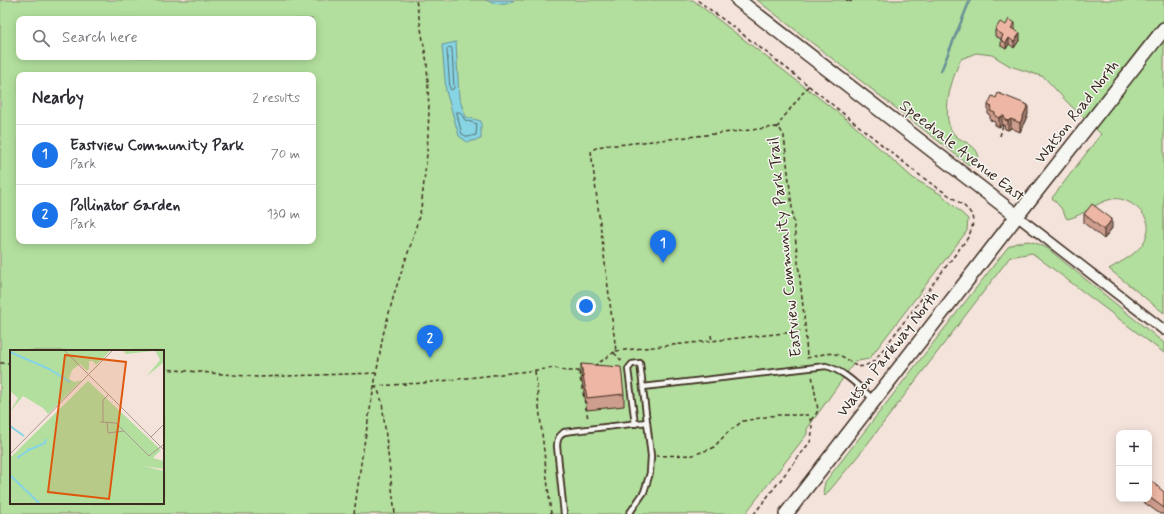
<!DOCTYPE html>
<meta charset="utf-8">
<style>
body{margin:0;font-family:Mynerve,sans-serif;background:#f2f2f3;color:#2b2b33}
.controls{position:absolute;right:12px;bottom:12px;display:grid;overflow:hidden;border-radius:8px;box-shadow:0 2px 10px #0003}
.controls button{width:36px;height:36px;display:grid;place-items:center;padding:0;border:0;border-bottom:1px solid #e1e1e2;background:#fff;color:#2b2b33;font:20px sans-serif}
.you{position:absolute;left:586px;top:306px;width:14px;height:14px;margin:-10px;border:3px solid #fff;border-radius:50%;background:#1a73e8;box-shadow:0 0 0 6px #1a73e833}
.badge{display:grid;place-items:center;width:26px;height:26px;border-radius:50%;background:#1a73e8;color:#fff;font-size:13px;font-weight:700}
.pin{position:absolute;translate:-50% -33px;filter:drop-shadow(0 1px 2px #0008)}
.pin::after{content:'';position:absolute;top:21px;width:14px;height:12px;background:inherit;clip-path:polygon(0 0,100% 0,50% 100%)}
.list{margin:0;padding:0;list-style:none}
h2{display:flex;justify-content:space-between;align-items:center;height:52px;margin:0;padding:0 16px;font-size:17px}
h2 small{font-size:13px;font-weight:400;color:#7c7c81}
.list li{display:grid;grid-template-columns:26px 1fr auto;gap:12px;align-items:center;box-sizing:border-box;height:60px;padding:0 16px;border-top:1px solid #e1e1e2}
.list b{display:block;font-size:15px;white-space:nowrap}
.list p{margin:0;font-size:13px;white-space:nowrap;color:#7c7c81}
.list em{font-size:13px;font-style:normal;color:#7c7c81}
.icon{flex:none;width:22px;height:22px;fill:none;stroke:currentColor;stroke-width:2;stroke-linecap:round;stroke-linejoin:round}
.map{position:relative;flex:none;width:1164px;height:514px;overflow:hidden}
.search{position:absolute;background:#fff;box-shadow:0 2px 10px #0003;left:16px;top:16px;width:300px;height:44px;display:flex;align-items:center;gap:10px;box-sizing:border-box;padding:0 14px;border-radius:8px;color:#7c7c81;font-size:15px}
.panel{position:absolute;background:#fff;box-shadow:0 2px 10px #0003;left:16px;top:72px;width:300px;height:172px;border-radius:8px}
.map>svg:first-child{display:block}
.green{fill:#b2df9d;stroke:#76845e;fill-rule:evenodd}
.water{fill:#86d4e4;stroke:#689095}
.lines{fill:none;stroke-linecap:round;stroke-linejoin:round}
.shore{stroke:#596e6d;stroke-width:1}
.stream{stroke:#689095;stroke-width:2.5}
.lane-casing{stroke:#3b2a1e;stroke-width:8}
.street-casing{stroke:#3b2a1e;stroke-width:12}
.secondary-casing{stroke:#3b2a1e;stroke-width:16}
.path{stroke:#3b2a1e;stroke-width:1.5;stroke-dasharray:4 3;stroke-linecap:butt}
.lane{stroke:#f6f6f2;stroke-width:4.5}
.street{stroke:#f6f6f2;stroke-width:9}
.secondary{stroke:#f6f6f2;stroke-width:13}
.wall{fill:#cd9d8d;stroke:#3b2a1e}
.shaded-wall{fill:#a77f73;stroke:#3b2a1e}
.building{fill:#eeb6a4;stroke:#3b2a1e}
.labels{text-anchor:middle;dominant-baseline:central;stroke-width:3;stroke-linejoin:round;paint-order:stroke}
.street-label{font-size:16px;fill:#3b2a1e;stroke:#f6f6f2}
.inset-river{fill:none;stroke:#86d4e4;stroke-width:2}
.inset-road{fill:none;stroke:#aa998f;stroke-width:1}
.view{fill:#df570d;fill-opacity:0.15;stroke:#df570d;stroke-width:2}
.inset-edge{fill:none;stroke:#3b2a1e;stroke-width:2}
</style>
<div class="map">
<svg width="1164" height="514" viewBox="0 0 1164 514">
<rect width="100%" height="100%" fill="#f4e3db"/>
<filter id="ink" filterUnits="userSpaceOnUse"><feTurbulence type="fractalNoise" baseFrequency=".025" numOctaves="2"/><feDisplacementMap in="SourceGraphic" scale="8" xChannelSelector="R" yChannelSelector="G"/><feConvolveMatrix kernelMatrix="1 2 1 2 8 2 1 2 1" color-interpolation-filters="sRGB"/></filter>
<g filter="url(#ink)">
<g class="green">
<path d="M 0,0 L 693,0 L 850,122 L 913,178 L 942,195 L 968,219 L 967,231 L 869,359 L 858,361 L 856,360 L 807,429 L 807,434 L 745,514 L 0,514 ZM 19,19 L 313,19 L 313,57 L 19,57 ZM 19,75 L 313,75 L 313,241 L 19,241 ZM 11,351 L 163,351 L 163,503 L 11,503 Z"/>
<path d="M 757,0 L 1164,0 L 1164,313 L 1109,269 C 1122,261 1138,254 1145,240 C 1146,237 1149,229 1148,225 C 1146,211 1126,196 1112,199 C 1096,202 1083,216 1067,219 L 1061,208 L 1052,198 L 1101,134 L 1069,104 L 1044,77 L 1010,66 L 992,55 L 976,53 L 961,59 C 952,77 938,120 956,136 C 964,143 976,144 979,157 L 975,161 L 971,162 L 971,164 L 969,165 Z"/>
<polygon points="1028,241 1036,243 1047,248 1164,343 1164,353 1032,253 1010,257 862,451 825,496 823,492 825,482 1008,247 1016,243"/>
</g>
<g class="water">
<path d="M 486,0 L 514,0 C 505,7 496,4 486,0 Z"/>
<polygon points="456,42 459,98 466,117 481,121 481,139 467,142 459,136 446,91 442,45"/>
</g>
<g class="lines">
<g class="shore">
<polygon points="448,48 451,47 452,49 454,88 452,90 450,89 447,50"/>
<polygon points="457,112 460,112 465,120 477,124 476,135 468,137 462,134"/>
</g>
<polyline class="stream" points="941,71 970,0"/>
<defs>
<g id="lane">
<path d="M 643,387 L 826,366 C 845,371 859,387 873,399"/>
<path d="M 564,514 L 557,446 C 557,439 559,436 564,432 L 647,422"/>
<polyline points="629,514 644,492 650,473 651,456 640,363 632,364 628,369 635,424"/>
</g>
<polyline id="street" points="1017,216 1164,330"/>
<g id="secondary">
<polyline points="738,0 1017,216"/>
<polyline points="786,514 1017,216 1164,29"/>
</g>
</defs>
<use href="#lane" class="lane-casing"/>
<use href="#street" class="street-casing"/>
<use href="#secondary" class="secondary-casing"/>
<g class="path">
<polyline points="777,128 783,118 809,85"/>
<polyline points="1000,136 1003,125"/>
<polyline points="711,335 712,341"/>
<polyline points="616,351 804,331"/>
<polyline points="614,353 624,363"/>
<polyline points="0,363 11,363"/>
<path d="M 594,366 L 616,351 L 591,151 C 599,145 607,145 617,145 L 776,127 L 780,129 L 784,136 L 805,325 L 807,358 C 816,356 827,352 835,354 C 854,358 853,376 875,360 L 967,239 C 972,230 976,219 969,211 C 963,204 954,199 947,194 C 933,185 920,176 907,165 C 838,109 769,53 697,0"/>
<polyline points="163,369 258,377 377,373"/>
<polyline points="535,371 551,514"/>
<polyline points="579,372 588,419"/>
<polyline points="374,386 423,383 555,368 566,371 581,371"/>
<polyline points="374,386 378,390 382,402 395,514"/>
<polyline points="811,420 816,414 818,410 812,375"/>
<path d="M 656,456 L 693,455 L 713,448 L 728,432 L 743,421 L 776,415 L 808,415 C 813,424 813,432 810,442 L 754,514"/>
<polyline points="354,514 362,456 383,335 395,291 412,241 421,209 427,154 429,111 427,63 416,0"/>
</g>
<use href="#lane" class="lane"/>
<use href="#street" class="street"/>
<use href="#secondary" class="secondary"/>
</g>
<g class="wall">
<polygon points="846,0 852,0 851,2"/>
<polygon points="1015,29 1014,30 1020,39 1014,48 1009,44 1006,49 1001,46 1001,39 995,36 995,30"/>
<polygon points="988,105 1028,114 1020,132 1011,128 1008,130 1005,129 1004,125 1002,125 999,127 995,125 995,122 990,120 990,115 988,114"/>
<polygon points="1084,214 1112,228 1104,239 1084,223"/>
<polygon points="581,364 624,394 624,406 587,410 581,375"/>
<polygon points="1149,482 1164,492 1164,514 1160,514 1142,501 1142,499 1149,499"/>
</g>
<g class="shaded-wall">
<polygon points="1015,23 1015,29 1011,34 1011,28"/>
<polygon points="1020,33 1020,39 1014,48 1014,42"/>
<polygon points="1009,38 1009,44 1006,49 1006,43"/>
<polygon points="1028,105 1028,114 1020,132 1020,123"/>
<polygon points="1002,116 1002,125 999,127 999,118"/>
<polygon points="1011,119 1011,128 1008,130 1008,121"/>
<polygon points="1112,219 1112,228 1104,239 1104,230"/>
</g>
<g class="building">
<polygon points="1009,19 1015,23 1011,28 1020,33 1014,42 1009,38 1006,43 1001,40 1003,35 995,30 1000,22 1006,25"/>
<polygon points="998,93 1028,105 1020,123 1011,119 1008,121 1005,120 1004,116 1002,116 999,118 995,116 995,113 990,111 992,107 988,105 992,96 996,98"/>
<polygon points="1092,204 1112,219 1104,230 1084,214"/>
<polygon points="581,364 621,367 624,394 587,398"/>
<polygon points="1150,480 1164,492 1164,508 1149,497 1149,482"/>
</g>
</g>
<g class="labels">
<g class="street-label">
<text transform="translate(1077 112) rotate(-52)">Watson Road North</text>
<text transform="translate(962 151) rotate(38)">Speedvale Avenue East</text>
<text transform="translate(785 247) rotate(-96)">Eastview Community Park Trail</text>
<text transform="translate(888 354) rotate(-52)">Watson Parkway North</text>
</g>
</g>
<g transform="translate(10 350)">
<rect width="154" height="154" fill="#f4e3db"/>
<path d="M 0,0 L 101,0 L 86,15 L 83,11 L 79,11 L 79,19 L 77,21 L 70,14 L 62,20 L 59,29 L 65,32 L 72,30 L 38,64 L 33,58 L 13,46 L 0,62 L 8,48 L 0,41 ZM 112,0 L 154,0 L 154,12 L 137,26 L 150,10 L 146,2 L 144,1 L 116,4 ZM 78,31 L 151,100 L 143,108 L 154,111 L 154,119 L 134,116 L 154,121 L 154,154 L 0,154 L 0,108 Z" fill="#b2df9d"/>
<path class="inset-river" d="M 0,2 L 39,19 L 60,32M 0,76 L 14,86M 19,100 L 35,93 L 36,89M 7,108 L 19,100 L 18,98M 0,125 L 30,154"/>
<path class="inset-road" d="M 54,0 L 154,100M 78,25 L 103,0M 90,72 L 106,73 L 139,106 L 154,94M 93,72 L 93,50 L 98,45M 97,72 L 98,83 L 114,81M 141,87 L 154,74M 0,104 L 78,25"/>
<path class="view" d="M 55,5 L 116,12 L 99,149 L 38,142 Z"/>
<rect width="154" height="154" class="inset-edge"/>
</g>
</svg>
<div class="controls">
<button>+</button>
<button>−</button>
</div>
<div class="you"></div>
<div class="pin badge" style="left:663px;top:263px">1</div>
<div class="pin badge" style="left:430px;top:358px">2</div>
<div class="search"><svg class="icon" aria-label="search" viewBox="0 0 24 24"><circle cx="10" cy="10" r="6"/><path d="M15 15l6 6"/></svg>Search here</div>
<section class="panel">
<h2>Nearby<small>2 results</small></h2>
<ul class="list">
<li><span class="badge">1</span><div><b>Eastview Community Park</b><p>Park</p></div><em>70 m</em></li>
<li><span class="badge">2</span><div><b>Pollinator Garden</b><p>Park</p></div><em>130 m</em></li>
</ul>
</section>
</div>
